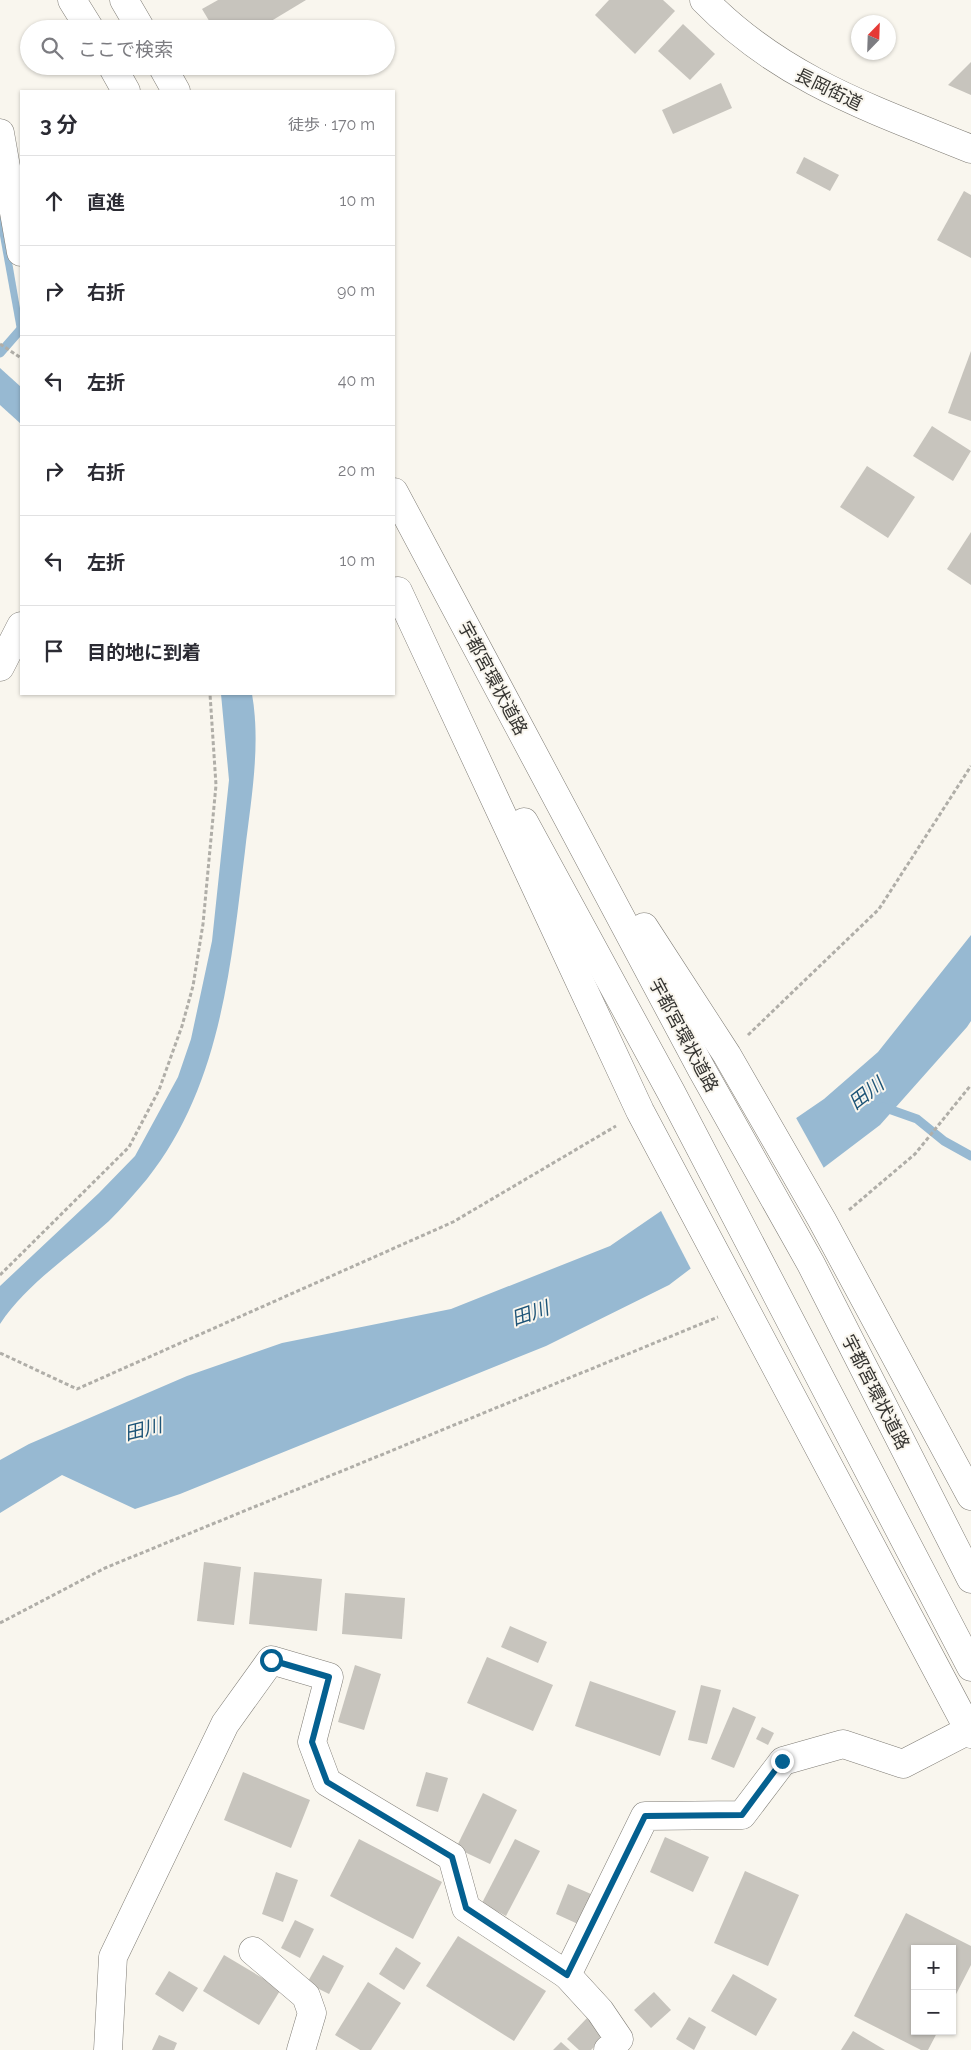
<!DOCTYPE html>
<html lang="ja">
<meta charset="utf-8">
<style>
body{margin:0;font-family:Raleway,"Noto Sans JP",sans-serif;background:#f2f2f3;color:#2b2b33}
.controls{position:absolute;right:15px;bottom:15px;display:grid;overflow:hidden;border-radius:0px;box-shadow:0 1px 4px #0004}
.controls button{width:45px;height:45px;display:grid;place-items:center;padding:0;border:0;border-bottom:1px solid #e1e1e2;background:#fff;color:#2b2b33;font:25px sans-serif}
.compass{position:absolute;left:851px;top:15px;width:45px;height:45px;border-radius:50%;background:#fff;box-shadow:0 1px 4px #0004;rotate:23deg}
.stop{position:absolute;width:15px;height:15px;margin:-11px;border:4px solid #046090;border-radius:50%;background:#fff}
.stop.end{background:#046090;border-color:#fff;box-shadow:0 1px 5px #0008}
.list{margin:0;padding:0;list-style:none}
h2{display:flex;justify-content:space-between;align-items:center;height:65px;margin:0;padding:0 20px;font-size:21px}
h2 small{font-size:16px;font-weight:400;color:#7c7c81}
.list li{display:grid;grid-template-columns:32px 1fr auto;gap:15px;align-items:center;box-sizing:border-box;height:90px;padding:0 20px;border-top:1px solid #e1e1e2}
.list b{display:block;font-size:19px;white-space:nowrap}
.list em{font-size:16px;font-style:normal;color:#7c7c81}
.icon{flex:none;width:28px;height:28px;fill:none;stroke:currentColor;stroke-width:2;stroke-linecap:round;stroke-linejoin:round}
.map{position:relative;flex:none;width:971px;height:2050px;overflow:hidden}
.search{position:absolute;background:#fff;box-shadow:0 1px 4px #0004;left:20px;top:20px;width:375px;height:55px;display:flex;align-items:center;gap:12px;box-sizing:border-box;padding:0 18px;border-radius:28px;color:#7c7c81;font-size:19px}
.panel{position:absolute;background:#fff;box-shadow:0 1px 4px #0004;left:20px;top:90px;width:375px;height:605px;border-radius:0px}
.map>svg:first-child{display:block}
.water{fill:#97b9d2}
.pier{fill:#f9f6ee}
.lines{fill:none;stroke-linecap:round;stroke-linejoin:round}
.stream{stroke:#97b9d2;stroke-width:9}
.building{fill:#c7c4bd}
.minor-casing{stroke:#7f7c75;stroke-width:29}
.highway-casing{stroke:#7f7c75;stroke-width:29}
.path{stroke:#b0aea8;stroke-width:3;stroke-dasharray:4 2.5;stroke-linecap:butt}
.minor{stroke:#fff;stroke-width:28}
.highway{stroke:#fff;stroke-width:28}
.route{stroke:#046090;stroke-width:6}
.labels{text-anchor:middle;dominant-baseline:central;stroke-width:4;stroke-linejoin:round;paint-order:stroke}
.street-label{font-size:18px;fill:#343330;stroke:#f9f6ee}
.water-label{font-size:19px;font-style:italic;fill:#1d5477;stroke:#f9f6ee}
</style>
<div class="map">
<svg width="971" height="2050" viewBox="0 0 971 2050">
<rect width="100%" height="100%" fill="#f9f6ee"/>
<g class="water">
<polygon points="0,192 21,314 21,332 17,330 0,236"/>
<polygon points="0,368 21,387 21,424 0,405"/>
<path d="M 221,694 L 252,694 C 261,745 251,800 245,851 C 231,965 221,1086 147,1179 C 135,1193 122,1208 109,1221 C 72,1255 28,1282 0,1324 L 0,1286 L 99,1193 L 135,1156 L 178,1077 L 191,1039 L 212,941 L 229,780 Z"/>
<polygon points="971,935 971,1021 967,1027 880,1125 669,1285 546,1346 180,1494 135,1509 62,1475 0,1513 0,1460 29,1444 187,1376 282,1343 451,1309 610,1246 824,1099 878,1052"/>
</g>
<polygon class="pier" points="795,1116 825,1170 692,1271 660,1209"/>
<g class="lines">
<g class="stream">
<polyline points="0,353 21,329"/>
<polyline points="883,1107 917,1119 944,1141 971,1156"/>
</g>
</g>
<g class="building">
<polygon points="218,0 306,0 258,29 214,29 202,9"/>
<polygon points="609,0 663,0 675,11 635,54 595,15"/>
<polygon points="683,24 715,54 690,80 658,51"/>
<polygon points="971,62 971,95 948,85"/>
<polygon points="721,83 732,108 673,134 662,110"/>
<polygon points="804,157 839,175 830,191 796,173"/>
<polygon points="964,191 971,195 971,258 937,240"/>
<polygon points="971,351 971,421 948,413"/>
<polygon points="932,426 971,451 953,481 913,456"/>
<polygon points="867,466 915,497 888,538 840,507"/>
<polygon points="971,532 971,585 947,569"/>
<polygon points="204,1562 241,1567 234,1625 197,1621"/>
<polygon points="254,1572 322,1579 317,1631 249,1624"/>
<polygon points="345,1593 405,1598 402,1639 342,1634"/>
<polygon points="510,1626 547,1642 538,1663 501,1647"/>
<polygon points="487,1657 553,1685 533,1731 467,1703"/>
<polygon points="355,1665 381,1674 364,1730 338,1722"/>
<polygon points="590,1681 676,1711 660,1756 575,1726"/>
<polygon points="701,1685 721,1690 707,1744 688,1740"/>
<polygon points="733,1707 756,1717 734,1768 711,1759"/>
<polygon points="762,1727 774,1733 768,1745 756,1739"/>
<polygon points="243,1772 310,1800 291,1848 224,1820"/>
<polygon points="426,1772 448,1778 438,1812 416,1806"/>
<polygon points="483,1793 517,1810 490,1864 456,1848"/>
<polygon points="665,1837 709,1857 693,1892 650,1872"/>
<polygon points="359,1839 442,1882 413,1939 330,1896"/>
<polygon points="515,1839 540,1851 506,1916 482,1903"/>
<polygon points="745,1871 799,1895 768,1966 714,1943"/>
<polygon points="276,1872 298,1880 283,1922 262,1914"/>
<polygon points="568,1884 591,1894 578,1924 556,1914"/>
<polygon points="906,1913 971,1946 971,1965 952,2002 952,1949 915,1949 915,2031 938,2031 928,2050 921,2050 854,2016"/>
<polygon points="295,1920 314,1929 300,1958 281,1948"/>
<polygon points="458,1936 546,1991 514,2041 426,1986"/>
<polygon points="396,1947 421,1963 404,1990 379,1974"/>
<polygon points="224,1955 281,1989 259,2025 203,1991"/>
<polygon points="323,1955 344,1966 329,1994 307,1983"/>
<polygon points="169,1971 198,1988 183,2012 155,1994"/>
<polygon points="733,1974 777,1999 756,2036 711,2011"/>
<polygon points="368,1982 401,2003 371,2050 360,2050 335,2035"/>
<polygon points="654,1992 671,2010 651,2028 634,2010"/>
<polygon points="689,2017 706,2027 694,2050 676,2039"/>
<polygon points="587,2018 606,2035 591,2050 579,2050 567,2039"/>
<polygon points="853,2031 885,2050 841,2050"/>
<polygon points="159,2035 177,2043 174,2050 152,2050"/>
<polygon points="561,2042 570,2050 553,2050"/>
</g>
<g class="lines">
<defs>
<g id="minor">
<path d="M 704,0 C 781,79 872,109 971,149"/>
<polyline points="0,133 21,252"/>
<polyline points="0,667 21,626"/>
<polyline points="253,1951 306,1996 312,2013 301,2050"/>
<polyline points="108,2050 113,1957 225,1724 271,1660 329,1677 312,1742 327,1782 452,1857 466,1908 567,1975"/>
<polyline points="608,2050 619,2039 600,2011 567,1975 645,1816 742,1815 783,1761 843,1744 903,1764 969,1730"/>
</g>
<g id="highway">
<polyline points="72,0 90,29"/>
<polyline points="124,0 141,29"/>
<polyline points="112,66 126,91"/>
<polyline points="162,66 176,91"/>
<polyline points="394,492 702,1070 811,1264 971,1579"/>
<polyline points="398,591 640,1111 971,1734"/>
<polyline points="524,822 671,1092 971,1667"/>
<polyline points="644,927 727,1055 822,1220 971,1496"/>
</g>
</defs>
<use href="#minor" class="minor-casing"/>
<use href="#highway" class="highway-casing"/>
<g class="path">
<polyline points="0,344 21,358"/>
<polyline points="748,1035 879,909 971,766"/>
<polyline points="849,1210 915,1154 971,1085"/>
<polyline points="0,1275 129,1147 159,1090 182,1026 193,986 203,924 216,785 210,694"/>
<polyline points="0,1353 77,1389 453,1222 616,1126"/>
<polyline points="0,1623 105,1568 718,1317"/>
</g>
<use href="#minor" class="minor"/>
<use href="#highway" class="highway"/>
</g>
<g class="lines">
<polyline class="route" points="271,1660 329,1677 312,1742 327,1782 452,1857 466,1908 567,1975 645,1816 742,1815 782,1761"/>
</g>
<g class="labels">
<g class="street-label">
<text transform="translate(829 89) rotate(26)">長岡街道</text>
<text transform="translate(493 678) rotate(62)">宇都宮環状道路</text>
<text transform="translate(684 1035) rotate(62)">宇都宮環状道路</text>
<text transform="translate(876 1392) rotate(63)">宇都宮環状道路</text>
</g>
<g class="water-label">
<text transform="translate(866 1093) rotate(-38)">田川</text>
<text transform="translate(530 1313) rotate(-19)">田川</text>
<text transform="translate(143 1429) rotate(-14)">田川</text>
</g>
</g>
</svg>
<div class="controls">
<button>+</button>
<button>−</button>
</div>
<svg class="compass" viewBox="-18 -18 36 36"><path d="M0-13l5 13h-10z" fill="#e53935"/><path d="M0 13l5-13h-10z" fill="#7c7c81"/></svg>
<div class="stop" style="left:271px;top:1660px"></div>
<div class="stop end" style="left:782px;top:1761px"></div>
<div class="search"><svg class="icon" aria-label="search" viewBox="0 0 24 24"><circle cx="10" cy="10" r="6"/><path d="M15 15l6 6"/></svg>ここで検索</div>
<section class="panel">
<h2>3 分<small>徒歩 · 170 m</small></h2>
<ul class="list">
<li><svg class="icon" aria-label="ahead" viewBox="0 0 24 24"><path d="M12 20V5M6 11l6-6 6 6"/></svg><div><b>直進</b></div><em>10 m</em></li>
<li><svg class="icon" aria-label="right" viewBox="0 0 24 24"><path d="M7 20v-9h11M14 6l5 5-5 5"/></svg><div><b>右折</b></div><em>90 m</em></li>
<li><svg class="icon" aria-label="left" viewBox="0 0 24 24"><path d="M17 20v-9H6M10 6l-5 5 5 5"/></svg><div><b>左折</b></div><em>40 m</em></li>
<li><svg class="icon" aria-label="right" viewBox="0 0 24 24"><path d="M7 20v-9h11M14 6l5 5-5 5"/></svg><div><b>右折</b></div><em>20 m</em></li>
<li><svg class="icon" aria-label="left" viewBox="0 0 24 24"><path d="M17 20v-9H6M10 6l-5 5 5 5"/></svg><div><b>左折</b></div><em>10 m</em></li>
<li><svg class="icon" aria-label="arrive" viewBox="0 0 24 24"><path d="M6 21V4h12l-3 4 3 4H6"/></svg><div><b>目的地に到着</b></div></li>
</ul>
</section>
</div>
